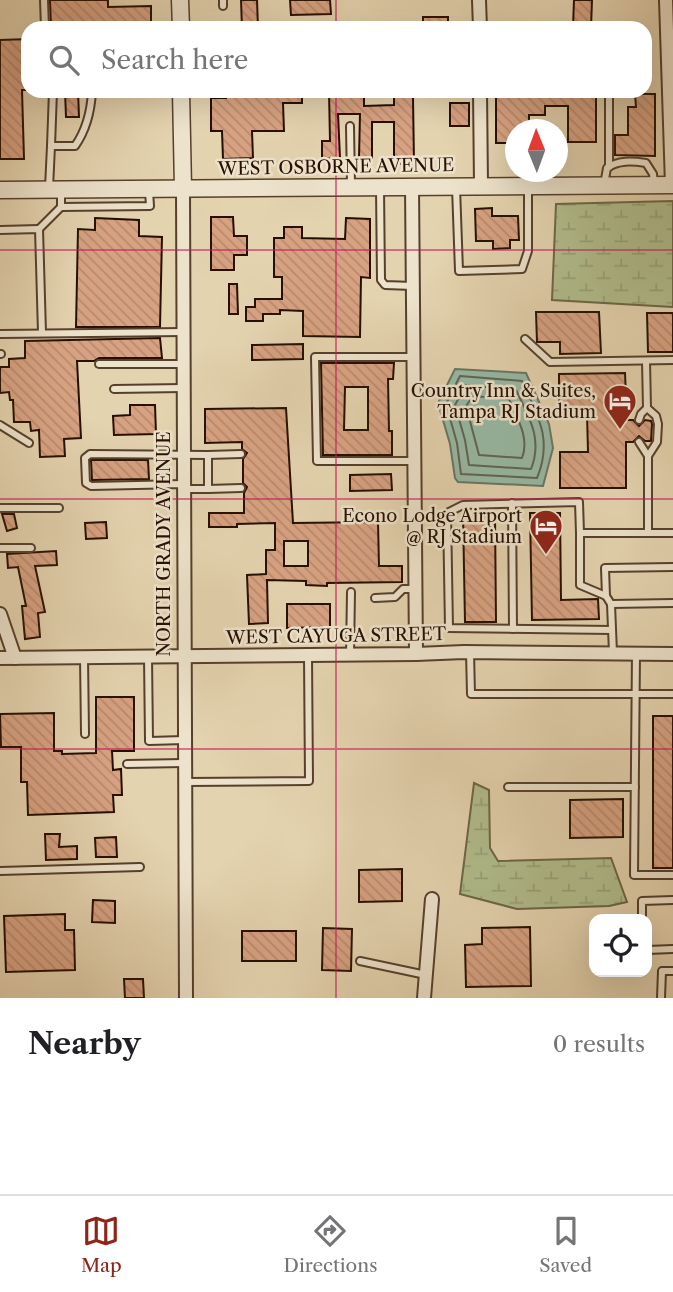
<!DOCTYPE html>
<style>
body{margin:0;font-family:"Libre Caslon Text",serif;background:#f2f2f2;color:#202124}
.controls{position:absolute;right:21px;bottom:21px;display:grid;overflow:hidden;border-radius:14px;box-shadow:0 7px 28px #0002}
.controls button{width:63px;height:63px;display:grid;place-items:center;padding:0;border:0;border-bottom:2px solid #e0e0e0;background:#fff;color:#202124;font:35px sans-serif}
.compass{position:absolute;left:505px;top:119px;width:63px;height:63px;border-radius:50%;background:#fff;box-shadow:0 7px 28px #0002;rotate:359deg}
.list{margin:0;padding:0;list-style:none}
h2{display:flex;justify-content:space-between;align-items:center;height:91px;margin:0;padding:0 28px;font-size:30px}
h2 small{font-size:23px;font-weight:400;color:#757577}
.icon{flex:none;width:38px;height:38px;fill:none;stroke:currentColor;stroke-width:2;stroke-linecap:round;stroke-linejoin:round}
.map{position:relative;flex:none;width:673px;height:998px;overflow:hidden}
.search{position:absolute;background:#fff;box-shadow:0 7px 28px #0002;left:21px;right:21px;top:21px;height:77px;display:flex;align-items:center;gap:18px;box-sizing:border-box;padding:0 24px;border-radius:21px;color:#757577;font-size:26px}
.sheet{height:196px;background:#fff}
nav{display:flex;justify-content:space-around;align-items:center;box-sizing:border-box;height:98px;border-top:2px solid #e0e0e0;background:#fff;font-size:19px;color:#757577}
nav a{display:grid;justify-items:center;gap:4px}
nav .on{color:#8f2418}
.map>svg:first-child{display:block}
.wetland{fill:url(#wetland-marsh);stroke:#6c6646;stroke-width:2}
.water{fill:#97b9a6;stroke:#6a7564;stroke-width:2}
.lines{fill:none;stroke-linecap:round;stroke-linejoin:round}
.shore{stroke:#5f6453;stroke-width:2}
.building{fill:url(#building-back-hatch);stroke:#270f00;stroke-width:2;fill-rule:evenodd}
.service-casing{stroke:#56402c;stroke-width:10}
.minor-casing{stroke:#56402c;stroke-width:16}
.tertiary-casing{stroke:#56402c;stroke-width:19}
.service{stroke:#ede2cb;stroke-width:6}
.minor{stroke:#ede2cb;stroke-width:12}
.tertiary{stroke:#ede2cb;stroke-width:16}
.grid{fill:none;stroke:#c2185b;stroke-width:2;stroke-opacity:0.55}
.labels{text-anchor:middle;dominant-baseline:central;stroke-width:5;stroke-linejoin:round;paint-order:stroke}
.street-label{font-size:18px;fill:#270f00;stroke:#ede2cb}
.poi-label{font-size:18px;fill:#270f00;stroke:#ede2cb;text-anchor:end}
</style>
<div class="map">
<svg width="673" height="998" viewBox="0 0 673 998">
<defs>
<pattern id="wetland-marsh" width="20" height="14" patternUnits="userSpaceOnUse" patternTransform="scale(1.75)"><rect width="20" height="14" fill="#b1bd8d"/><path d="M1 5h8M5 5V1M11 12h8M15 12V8" fill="none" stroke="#98a178"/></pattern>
<pattern id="building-back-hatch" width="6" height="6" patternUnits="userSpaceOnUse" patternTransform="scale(1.75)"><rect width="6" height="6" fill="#d7a281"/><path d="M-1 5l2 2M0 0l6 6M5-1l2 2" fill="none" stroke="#b98a6e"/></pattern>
</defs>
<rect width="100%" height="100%" fill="#e4d3af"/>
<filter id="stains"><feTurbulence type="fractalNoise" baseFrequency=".00286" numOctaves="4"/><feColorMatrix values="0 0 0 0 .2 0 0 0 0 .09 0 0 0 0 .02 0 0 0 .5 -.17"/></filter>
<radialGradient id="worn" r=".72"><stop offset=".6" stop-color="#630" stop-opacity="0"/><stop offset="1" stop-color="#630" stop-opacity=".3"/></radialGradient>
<g class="wetland">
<polygon points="673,201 673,307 552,300 556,204"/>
<polygon points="474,783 489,790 490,848 498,861 611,858 627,902 609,906 517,909 460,894"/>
</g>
<polygon class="water" points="455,369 526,373 549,424 553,448 543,486 458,482 455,478 450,444 438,403"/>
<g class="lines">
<g class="shore">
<path d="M 460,376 L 522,381 C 538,416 553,440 537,478 L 461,474 L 457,443 L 446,404 Z"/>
<path d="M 466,385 L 516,390 C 529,417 543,439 531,469 L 469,465 L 465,440 L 455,405 Z"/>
<path d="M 473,396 L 509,399 C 517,418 530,438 522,458 L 479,455 L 466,406 Z"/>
</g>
</g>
<g class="building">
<polygon points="50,0 108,0 108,7 151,6 151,28 51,28"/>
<polygon points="241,0 257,0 258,28 242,28"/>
<polygon points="290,0 330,0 331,14 291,15"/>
<polygon points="574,0 592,0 591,28 573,28"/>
<rect x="423" y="17" width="25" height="11"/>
<polygon points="28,39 28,90 22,90 24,159 0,159 0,40"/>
<polygon points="65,91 78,91 79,117 66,117"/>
<polygon points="226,91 302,91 302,103 283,103 284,131 252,131 253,158 223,159 222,131 211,131 211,98 226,98"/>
<polygon points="329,91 364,91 364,106 394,105 394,97 413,97 414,163 394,164 394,122 372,122 372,158 359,158 360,114 338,114 340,158 322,159 322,141 330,141"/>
<polygon points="496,91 596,91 596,142 568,142 568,106 545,106 545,115 529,115 529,130 515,130 515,143 496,143"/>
<polygon points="635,94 655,94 655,156 615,155 615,135 628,135 628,107 636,107"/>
<rect x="450" y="103" width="19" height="23"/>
<polygon points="492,208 492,216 518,216 519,240 510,240 510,248 493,249 493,241 476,241 475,209"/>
<polygon points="211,217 233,217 234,236 247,236 247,255 234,255 234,270 211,270"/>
<polygon points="95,218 139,220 139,236 162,237 160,327 76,327 78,229 95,230"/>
<polygon points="346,218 370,219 370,278 361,277 360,337 303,336 303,311 280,310 280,314 263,314 263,321 246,321 246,307 255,307 255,299 282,299 282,277 274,277 274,238 284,238 284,227 302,227 302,238 345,239"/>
<polygon points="229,284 237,284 238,314 229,314"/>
<polygon points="536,312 599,312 601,353 560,354 560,342 537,342"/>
<polygon points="647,313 673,313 673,352 648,352"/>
<polygon points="160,338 162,358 99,358 94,361 77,361 81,438 64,439 65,456 40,457 39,430 31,431 30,422 14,422 13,400 10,400 9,392 0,393 0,367 9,367 9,359 25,358 25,341"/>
<polygon points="303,344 303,359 252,360 252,345"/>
<path d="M 321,363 L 394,363 L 393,379 L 388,379 L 389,431 L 392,431 L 392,455 L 323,455 ZM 345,387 L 368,387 L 368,430 L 344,430 Z"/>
<polygon points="625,373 627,420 633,420 639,426 645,420 651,421 652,424 651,441 645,441 639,436 633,442 626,442 626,488 560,488 560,452 588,452 587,414 559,414 559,374"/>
<polygon points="130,405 155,405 156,434 114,435 113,416 130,415"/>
<path d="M 286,408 L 293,523 L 378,522 L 379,566 L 402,566 L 402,582 L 327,583 L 327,586 L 306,585 L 306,581 L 267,580 L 268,623 L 249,624 L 247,575 L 266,574 L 266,550 L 275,550 L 275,523 L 237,524 L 237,527 L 209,527 L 209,513 L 244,513 L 244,493 L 247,487 L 243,483 L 243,459 L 247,453 L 242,449 L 242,442 L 205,443 L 205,409 ZM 284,541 L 308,541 L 308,566 L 284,566 Z"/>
<polygon points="91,460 148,460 149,479 92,480"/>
<polygon points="391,474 392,490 350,491 350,475"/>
<polygon points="530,513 560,513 561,600 598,599 599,619 532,620"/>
<polygon points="2,514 14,514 17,528 7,531"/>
<polygon points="463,515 495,516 496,622 465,622"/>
<polygon points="106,522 107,538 86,539 85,523"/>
<polygon points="56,551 57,565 35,566 45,612 38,613 40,637 25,639 22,606 26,606 18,567 8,568 7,554"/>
<polygon points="287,604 330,604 330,627 287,628"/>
<polygon points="96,697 134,697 134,751 112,751 113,770 121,769 122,795 113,795 114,812 28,815 27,782 21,782 21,747 1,747 0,714 54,713 54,751 62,751 62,754 96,753"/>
<rect x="653" y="716" width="20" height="152"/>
<polygon points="623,799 623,837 570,838 570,800"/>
<polygon points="45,834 60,834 59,847 77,846 77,859 46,860"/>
<polygon points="116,837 117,857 96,857 95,838"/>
<polygon points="402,869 402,901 359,902 359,870"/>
<polygon points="93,900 115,901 115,923 92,922"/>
<polygon points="65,914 65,930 74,930 75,970 6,972 4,916"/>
<polygon points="530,927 531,986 466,987 465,945 482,944 482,928"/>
<polygon points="323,928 352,929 351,971 322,970"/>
<rect x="242" y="931" width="54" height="30"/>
<polygon points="124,979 143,979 144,998 125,998"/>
</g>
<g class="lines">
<defs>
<g id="service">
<polyline points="44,0 45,28"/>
<polyline points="223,0 223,6"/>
<polyline points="350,126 351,185"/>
<polyline points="51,146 53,91"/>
<polyline points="609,167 609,94"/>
<path d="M 604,185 L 607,168 C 618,160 632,161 646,163 L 653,174 L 654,183"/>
<polyline points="456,187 459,271 522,269 528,251 528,186"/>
<path d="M 49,188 L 51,146 L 75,146 C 87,129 91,111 92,91"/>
<polyline points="380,188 381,280 385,285 413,286"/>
<polyline points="61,191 61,207 150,206 149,191"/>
<polyline points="39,229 61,207"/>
<polyline points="0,230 39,229 42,333"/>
<polyline points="0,334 183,332"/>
<polyline points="525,339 550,362 673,360"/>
<polyline points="0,354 1,354"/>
<polyline points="413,357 315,357 317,461 414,461"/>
<polyline points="646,361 647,408 656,416 658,424 657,442 648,456 648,533"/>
<polyline points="99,364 183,364"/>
<polyline points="114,389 183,388"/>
<polyline points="639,420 641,414 647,408"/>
<polyline points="0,425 29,443"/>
<polyline points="639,442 648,456"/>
<polyline points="208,455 241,454"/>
<polyline points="183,484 91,486 86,483 85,458 90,454 208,455 208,489 183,489"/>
<polyline points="208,489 241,488"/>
<polyline points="512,503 513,629"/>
<polyline points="0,508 59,508"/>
<polyline points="580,533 579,502 463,505 447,513 449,628 612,630"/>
<polyline points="0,548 31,548"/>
<polyline points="606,596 605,568 673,567"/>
<polyline points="375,598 395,597 403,589 415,589"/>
<polyline points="611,604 673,603"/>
<polyline points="470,652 471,694 673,694"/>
<polyline points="613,653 611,604 606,596 580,585 580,533 673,533"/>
<polyline points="636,653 634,875 673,875"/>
<polyline points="350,655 351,592"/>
<polyline points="148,656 149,741 184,740"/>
<polyline points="84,657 85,734"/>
<polyline points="127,764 184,763"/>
<polyline points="186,782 309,781 308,656"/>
<polyline points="508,787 635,787"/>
<polyline points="0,871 140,867"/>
<polyline points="642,919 642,901 673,900"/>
<polyline points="647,950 673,949"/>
<polyline points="360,961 426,975"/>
<polyline points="661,998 662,971 673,971"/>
</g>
<g id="minor">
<polyline points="479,0 480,28"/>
<polyline points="666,0 672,185"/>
<polyline points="480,91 481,185"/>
<polyline points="412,186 416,654"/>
<polyline points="183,188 186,998"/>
<polyline points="0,614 15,658"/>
<polyline points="0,658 416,654 464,652 673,654"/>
<polyline points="424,998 432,899"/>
</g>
<g id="tertiary">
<polyline points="180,0 181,28"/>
<polyline points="181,91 183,188"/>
<polyline points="0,190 673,185"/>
</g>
</defs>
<use href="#service" class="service-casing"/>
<use href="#minor" class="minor-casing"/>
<use href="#tertiary" class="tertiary-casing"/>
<use href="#service" class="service"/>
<use href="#minor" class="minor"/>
<use href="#tertiary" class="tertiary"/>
</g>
<path class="grid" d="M 336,0 L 336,28M 336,91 L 336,998M 0,250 L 673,250M 0,499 L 673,499M 0,749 L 673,749"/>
<defs>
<symbol id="hotel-pin" viewBox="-11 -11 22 30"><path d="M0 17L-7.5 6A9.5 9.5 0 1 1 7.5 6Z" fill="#8f2418" stroke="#ede2cb"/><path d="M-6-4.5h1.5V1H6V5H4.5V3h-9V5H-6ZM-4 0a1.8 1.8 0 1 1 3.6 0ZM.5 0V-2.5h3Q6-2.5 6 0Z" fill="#fff"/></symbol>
</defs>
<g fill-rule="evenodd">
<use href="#hotel-pin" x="601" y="382" width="38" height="52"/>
<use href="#hotel-pin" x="527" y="507" width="38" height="52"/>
</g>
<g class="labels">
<g class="street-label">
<text transform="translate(336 167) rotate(-1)">WEST OSBORNE AVENUE</text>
<text transform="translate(164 544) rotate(-90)">NORTH GRADY AVENUE</text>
<text transform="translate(336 636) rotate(-1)">WEST CAYUGA STREET</text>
</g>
<g class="poi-label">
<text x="596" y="391">Country Inn &amp; Suites,<tspan x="596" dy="21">Tampa RJ Stadium</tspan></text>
<text x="522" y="516">Econo Lodge Airport<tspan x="522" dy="21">@ RJ Stadium</tspan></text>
</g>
</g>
<rect width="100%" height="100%" filter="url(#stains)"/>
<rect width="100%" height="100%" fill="url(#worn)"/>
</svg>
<div class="controls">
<button><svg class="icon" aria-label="locate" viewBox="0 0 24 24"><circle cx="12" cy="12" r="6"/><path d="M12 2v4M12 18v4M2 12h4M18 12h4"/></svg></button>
</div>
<svg class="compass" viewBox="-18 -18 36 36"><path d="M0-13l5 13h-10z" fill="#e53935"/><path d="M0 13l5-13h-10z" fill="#757577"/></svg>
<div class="search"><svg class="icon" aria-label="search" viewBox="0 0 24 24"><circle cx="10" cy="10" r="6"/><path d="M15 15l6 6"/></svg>Search here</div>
</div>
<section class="sheet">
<h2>Nearby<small>0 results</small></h2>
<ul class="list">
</ul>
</section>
<nav>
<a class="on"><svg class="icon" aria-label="map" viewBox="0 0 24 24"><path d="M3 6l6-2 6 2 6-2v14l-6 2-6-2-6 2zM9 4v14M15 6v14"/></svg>Map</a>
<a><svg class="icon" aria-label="directions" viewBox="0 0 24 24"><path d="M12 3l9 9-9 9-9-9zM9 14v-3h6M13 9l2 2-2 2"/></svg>Directions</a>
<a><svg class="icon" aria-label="saved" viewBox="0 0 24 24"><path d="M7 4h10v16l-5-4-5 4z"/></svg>Saved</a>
</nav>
